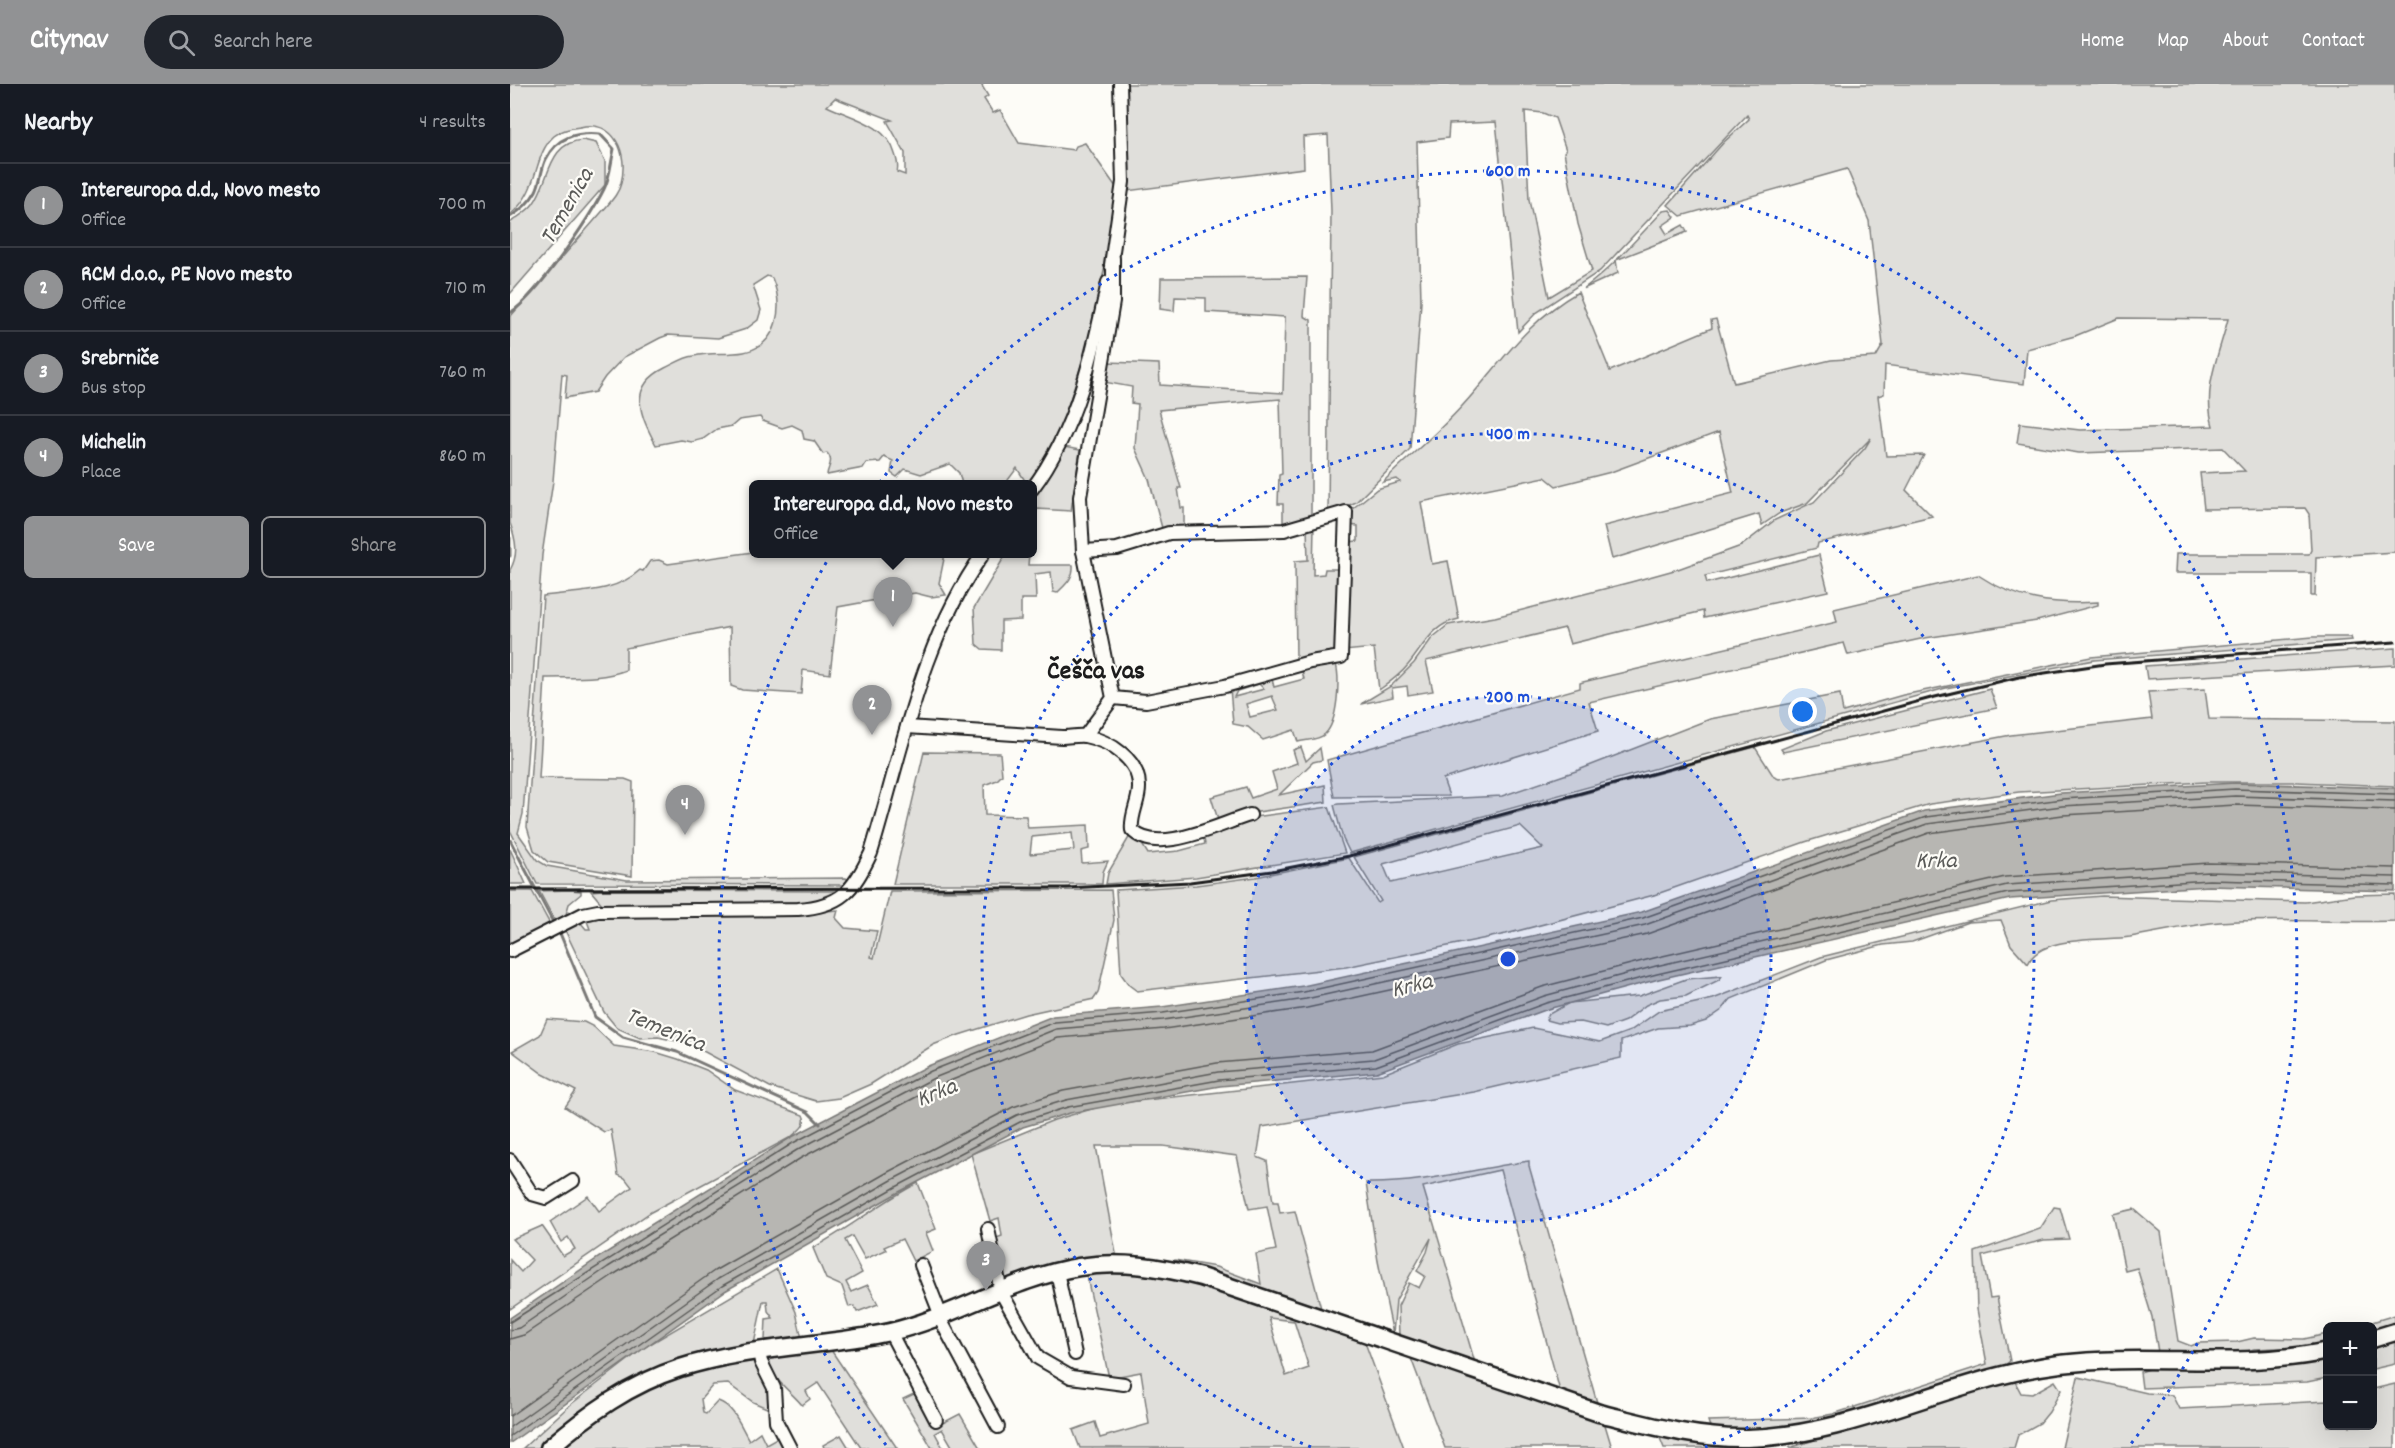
<!DOCTYPE html>
<meta charset="utf-8">
<style>
body{margin:0;font-family:Dekko,sans-serif;background:#20242c;color:#f1f3f6}
.controls{position:absolute;right:18px;bottom:18px;display:grid;overflow:hidden;border-radius:9px;box-shadow:0 6px 24px #0002}
.controls button{width:54px;height:54px;display:grid;place-items:center;padding:0;border:0;border-bottom:2px solid #363941;background:#171b24;color:#f1f3f6;font:30px sans-serif}
.you{position:absolute;left:1293px;top:628px;width:21px;height:21px;margin:-15px;border:4px solid #fff;border-radius:50%;background:#1a73e8;box-shadow:0 0 0 9px #1a73e833}
.badge{display:grid;place-items:center;width:39px;height:39px;border-radius:50%;background:#919294;color:#fff;font-size:20px;font-weight:700}
.pin{position:absolute;translate:-50% -50px;filter:drop-shadow(0 2px 3px #0008)}
.pin::after{content:'';position:absolute;top:32px;width:21px;height:18px;background:inherit;clip-path:polygon(0 0,100% 0,50% 100%)}
.popup{position:absolute;left:239px;top:396px;width:288px;height:78px;box-sizing:border-box;display:grid;place-content:center;border-radius:9px;background:#171b24;filter:drop-shadow(0 2px 4px #0005);font-size:20px;white-space:nowrap;color:#9ea1a6}
.popup b{font-size:22px;color:#f1f3f6}
.popup::after{content:'';position:absolute;left:50%;top:100%;margin-left:-12px;border:12px solid transparent;border-top-color:#171b24}
.list{margin:0;padding:0;list-style:none}
h2{display:flex;justify-content:space-between;align-items:center;height:78px;margin:0;padding:0 24px;font-size:26px}
h2 small{font-size:20px;font-weight:400;color:#9ea1a6}
.list li{display:grid;grid-template-columns:39px 1fr auto;gap:18px;align-items:center;box-sizing:border-box;height:84px;padding:0 24px;border-top:2px solid #363941}
.list b{display:block;font-size:22px;white-space:nowrap}
.list p{margin:0;font-size:20px;white-space:nowrap;color:#9ea1a6}
.list em{font-size:20px;font-style:normal;color:#9ea1a6}
.actions{display:flex;gap:12px;padding:18px 24px}
.actions a{flex:1;padding:14px 0;border:2px solid #919294;border-radius:9px;text-align:center;font-size:21px;color:#919294}
.actions .main{background:#919294;color:#fff}
.icon{flex:none;width:33px;height:33px;fill:none;stroke:currentColor;stroke-width:2;stroke-linecap:round;stroke-linejoin:round}
.map{position:relative;flex:none;width:1885px;height:1364px;overflow:hidden}
header{display:flex;align-items:center;gap:36px;box-sizing:border-box;height:84px;padding:0 30px;background:#919294;color:#fff}
header strong{font-size:28px}
nav{display:flex;gap:33px;margin-inline-start:auto;font-size:21px}
.search{width:420px;height:54px;background:#20242c;display:flex;align-items:center;gap:15px;box-sizing:border-box;padding:0 21px;border-radius:33px;color:#9ea1a6;font-size:22px}
main{display:flex}
aside{flex:1;background:#171b24}
.map>svg:first-child{display:block}
.green{fill:#e0dfdb;stroke:#7e7e7c;stroke-width:1.5;fill-rule:evenodd}
.water{fill:#b7b6b2;stroke:#797876;stroke-width:1.5}
.lines{fill:none;stroke-linecap:round;stroke-linejoin:round}
.shore{stroke:#5a5a58;stroke-width:1.5}
.stream{stroke:#797876;stroke-width:3}
.minor-casing{stroke:#1c1c1c;stroke-width:16}
.major-casing{stroke:#1c1c1c;stroke-width:21}
.minor{stroke:#fdfcf7;stroke-width:12}
.major{stroke:#fdfcf7;stroke-width:16}
.rail{stroke:#1c1c1c;stroke-width:3}
.ring{fill:none;stroke:#1d4ed8;stroke-width:3;stroke-dasharray:3 6}
.labels{text-anchor:middle;dominant-baseline:central;stroke-width:4.5;stroke-linejoin:round;paint-order:stroke}
.water-label{font-size:24px;font-style:italic;fill:#5a5a58;stroke:#fdfcf7}
.quarter-label{font-size:26px;font-weight:bold;fill:#1c1c1c;stroke:#fdfcf7}
.centre{fill:#1d4ed8;stroke:#fdfcf7;stroke-width:3}
.ring-label{font-size:18px;text-anchor:middle;font-weight:bold;fill:#1d4ed8;stroke:#fdfcf7;stroke-width:4.5;stroke-linejoin:round;paint-order:stroke}
</style>
<header>
<strong>Citynav</strong>
<div class="search"><svg class="icon" aria-label="search" viewBox="0 0 24 24"><circle cx="10" cy="10" r="6"/><path d="M15 15l6 6"/></svg>Search here</div>
<nav><a>Home</a><a>Map</a><a>About</a><a>Contact</a></nav>
</header>
<main>
<aside>
<h2>Nearby<small>4 results</small></h2>
<ul class="list">
<li><span class="badge">1</span><div><b>Intereuropa d.d., Novo mesto</b><p>Office</p></div><em>700 m</em></li>
<li><span class="badge">2</span><div><b>RCM d.o.o., PE Novo mesto</b><p>Office</p></div><em>710 m</em></li>
<li><span class="badge">3</span><div><b>Srebrniče</b><p>Bus stop</p></div><em>760 m</em></li>
<li><span class="badge">4</span><div><b>Michelin</b><p>Place</p></div><em>860 m</em></li>
</ul>
<div class="actions"><a class="main">Save</a><a>Share</a></div>
</aside>
<div class="map">
<svg width="1885" height="1364" viewBox="0 0 1885 1364">
<rect width="100%" height="100%" fill="#fdfcf7"/>
<filter id="ink" filterUnits="userSpaceOnUse"><feTurbulence type="fractalNoise" baseFrequency=".0167" numOctaves="2"/><feDisplacementMap in="SourceGraphic" scale="12" xChannelSelector="R" yChannelSelector="G"/><feConvolveMatrix kernelMatrix="1 2 1 2 8 2 1 2 1" color-interpolation-filters="sRGB"/></filter>
<g filter="url(#ink)">
<g class="green">
<path d="M 0,0 L 473,0 L 472,2 L 478,12 L 474,15 L 483,29 L 490,26 L 509,59 L 564,66 L 566,62 L 575,59 L 606,103 L 598,170 L 575,269 L 550,347 L 519,400 L 517,400 L 507,384 L 495,400 L 452,400 L 449,389 L 440,380 L 411,390 L 395,385 L 387,393 L 381,389 L 383,377 L 374,373 L 370,378 L 356,379 L 353,384 L 317,391 C 317,384 325,377 317,369 L 313,370 L 304,357 L 294,355 L 292,346 L 282,341 L 272,344 L 253,337 L 250,333 L 229,336 L 222,342 L 207,345 L 193,355 L 182,358 L 171,356 L 146,361 C 130,331 117,303 155,284 C 164,280 174,273 184,272 C 200,268 218,271 234,268 C 269,261 274,222 262,194 L 257,192 L 243,201 L 251,226 L 248,236 L 236,245 L 208,254 L 158,251 L 150,254 L 114,273 L 95,293 L 85,308 L 55,314 L 57,291 L 52,290 L 43,397 L 32,471 L 13,730 L 8,749 L 27,776 L 37,782 L 117,796 L 336,794 L 338,796 L 333,801 L 27,800 L 0,746 L 0,486 C 9,470 6,456 0,439 L 0,233 L 97,122 C 103,115 109,108 111,99 C 119,69 104,35 70,43 C 61,44 51,46 44,52 C 22,72 31,105 0,131 ZM 325,14 L 382,36 L 377,37 L 395,69 L 395,91 L 387,88 C 389,82 387,76 385,70 C 377,40 342,34 317,22 Z"/>
<path d="M 615,0 L 1885,0 L 1885,468 L 1806,473 L 1805,512 L 1801,512 L 1801,489 L 1665,489 L 1666,470 L 1799,470 L 1801,466 L 1799,430 L 1795,424 L 1694,425 L 1690,389 L 1735,387 L 1713,364 L 1569,369 L 1507,359 L 1510,339 L 1570,346 L 1703,342 C 1692,305 1709,271 1718,235 L 1609,234 L 1565,252 L 1517,265 L 1514,300 L 1375,281 L 1374,310 L 1368,312 L 1376,372 L 1414,371 L 1396,406 L 1422,432 L 1308,459 L 1307,464 L 1195,492 L 1197,499 L 1309,471 L 1318,507 L 1194,534 L 1193,527 L 1060,560 L 1055,544 L 916,577 L 923,607 L 898,611 L 897,602 L 882,604 L 883,613 L 851,620 L 881,602 L 904,579 L 922,554 L 938,541 L 985,533 L 1121,498 L 1168,485 L 1231,462 L 1265,436 L 1304,418 L 1355,364 L 1361,354 L 1297,419 L 1270,429 L 1252,441 L 1249,430 L 1102,475 L 1094,442 L 1223,409 L 1209,348 L 1101,388 L 1046,402 L 1035,393 L 911,418 L 922,480 L 938,477 L 949,535 C 922,540 914,562 898,581 C 890,591 879,599 869,606 L 864,564 L 834,567 L 837,458 L 848,457 L 848,442 L 837,441 L 837,429 L 867,405 L 890,398 L 887,395 L 873,398 C 899,372 928,349 953,321 C 992,278 1016,238 1068,208 L 1100,287 L 1202,244 L 1201,236 L 1206,235 L 1224,299 L 1321,276 L 1366,273 L 1373,261 L 1359,137 L 1337,85 L 1171,132 L 1158,121 L 1214,58 L 1239,35 L 1237,31 L 1090,187 L 1026,229 L 1008,248 L 986,38 L 939,40 L 938,54 L 907,58 L 911,218 L 900,365 L 846,418 L 818,431 L 821,127 L 818,51 L 793,53 L 794,84 L 617,107 ZM 1015,27 L 1033,29 L 1045,34 L 1056,66 L 1054,68 L 1068,140 L 1082,187 L 1039,213 L 1019,116 Z"/>
<path d="M 73,56 L 86,59 L 95,77 L 95,101 L 0,210 L 0,139 C 7,133 17,128 23,120 C 40,98 37,58 73,56 Z"/>
<path d="M 1160,126 L 1165,133 L 1152,142 L 1157,150 L 1173,141 L 1177,148 L 1106,176 L 1108,189 L 1073,205 C 1103,183 1127,154 1153,127 Z"/>
<polygon points="797,193 794,232 801,236 801,436 773,441 773,420 768,420 769,391 772,390 770,315 649,326 671,404 668,404 671,424 674,424 674,446 653,448 639,395 625,364 628,320 621,319 622,303 594,298 598,278 649,280 650,301 773,309 775,233 696,228 696,214 665,213 664,227 650,225 651,194"/>
<polygon points="554,363 570,366 561,427 527,425 523,445 523,412 535,397"/>
<polygon points="804,441 803,491 814,490 815,485 832,485 829,567 786,579 785,477 798,476 797,443"/>
<path d="M 243,468 L 435,470 L 429,499 L 436,511 L 421,513 L 405,509 L 328,523 L 320,590 L 293,586 L 291,610 L 232,606 L 221,602 L 220,543 L 116,564 L 116,586 C 90,596 62,593 35,594 L 29,694 L 115,695 L 123,698 L 122,792 L 38,778 L 24,766 L 17,743 L 33,512 C 66,507 104,510 130,486 L 133,487 L 140,477 L 149,476 L 158,480 Z"/>
<path d="M 496,470 L 519,470 L 518,481 L 563,481 C 564,494 556,500 547,509 L 543,508 L 541,488 L 525,490 L 526,515 L 511,515 L 511,536 L 491,537 L 491,566 L 472,565 L 466,560 L 464,524 Z"/>
<path d="M 1468,491 C 1505,516 1544,521 1588,518 L 1588,521 L 1527,537 L 1415,554 L 1338,571 L 1334,559 L 1079,618 L 1088,647 L 933,695 L 939,712 L 824,713 L 817,676 L 1070,604 L 1070,599 L 1073,598 L 1327,538 L 1324,525 Z"/>
<polygon points="1803,553 1841,553 1842,556 1584,576 1436,604 840,769 833,755 824,721 828,720 992,712 1066,687 1200,635 1330,610 1333,628 1393,611 1581,573"/>
<polygon points="1885,564 1885,581 1637,595 1635,582"/>
<path d="M 826,580 C 830,595 828,638 815,650 C 809,656 796,656 788,658 L 784,646 L 753,656 L 738,643 L 723,640 L 720,604 L 761,591 L 764,603 L 794,595 L 791,583 ZM 749,600 L 754,605 L 724,613 L 727,607 ZM 762,612 L 768,626 L 740,633 L 736,620 Z"/>
<polygon points="1480,605 1487,624 1273,668 1271,665 1316,647"/>
<path d="M 1695,605 L 1699,635 L 1885,637 L 1885,702 L 1787,698 L 1696,698 L 1509,708 L 1420,720 L 1295,758 L 1144,811 L 996,850 L 836,883 L 627,907 L 619,901 L 611,890 L 606,806 L 686,801 L 746,793 L 839,774 L 868,819 L 871,817 L 844,773 L 1245,663 L 1264,693 L 1269,695 L 1501,651 L 1642,635 L 1638,608 ZM 1010,742 L 1033,764 L 881,799 L 873,780 Z"/>
<polygon points="791,663 796,677 810,664 812,676 803,678 769,711 815,701 816,718 734,730 709,739 701,713 736,703 741,714 767,705 762,688 787,679 783,666"/>
<path d="M 414,668 L 490,669 L 492,691 L 487,696 L 474,701 L 475,731 L 516,732 L 518,744 L 578,741 L 579,765 L 571,767 L 572,779 L 598,777 L 593,788 L 592,800 L 383,800 ZM 562,749 L 564,766 L 520,770 L 522,753 Z"/>
<polygon points="819,723 835,769 686,793 596,800 598,789 621,750 635,757 633,762 638,770 669,767 695,760 693,750 744,733"/>
<polygon points="0,765 16,800 0,800"/>
<polygon points="60,806 71,807 71,810 59,820 55,834 46,839 29,807"/>
<polygon points="601,806 604,836 588,909 584,915 516,930 449,951 423,961 361,1000 329,1014 306,1017 260,1003 180,960 148,953 130,954 107,944 94,928 54,844 71,839 76,845 80,845 77,837 101,831 293,829 328,826 326,834 335,844 367,847 361,873 364,874 380,807"/>
<polygon points="0,807 22,807 41,842 0,861"/>
<polygon points="81,807 92,806 327,807 301,818 100,822 92,820"/>
<path d="M 1885,810 L 1885,837 C 1827,839 1769,834 1710,838 C 1679,841 1650,848 1620,853 C 1592,857 1530,851 1518,880 L 1501,861 L 1491,836 L 1458,838 L 1402,858 L 1373,861 L 1316,876 L 1221,915 L 1212,926 L 1196,937 L 1180,942 L 1148,944 L 1111,957 L 1111,974 L 964,1008 L 752,1043 L 747,1073 L 757,1077 L 763,1118 L 768,1118 L 770,1129 L 785,1127 L 812,1228 L 664,1180 L 665,1176 L 706,1183 L 751,1200 L 746,1170 L 766,1166 L 757,1122 L 739,1125 L 727,1072 L 653,1062 L 586,1062 L 607,1175 L 493,1200 L 484,1155 L 492,1152 L 489,1134 L 480,1137 L 461,1070 L 544,1036 L 599,1020 L 873,990 L 948,960 L 1023,944 L 1090,958 L 1120,947 L 1149,927 L 1203,915 L 1311,873 L 1541,816 L 1592,812 L 1795,818 L 1844,811 Z"/>
<polygon points="1212,892 1209,896 1176,912 1150,915 1136,921 1115,937 1096,944 1071,938 1047,939 1036,936 1039,930 1059,919 1129,912 1176,895"/>
<path d="M 37,935 L 74,938 L 84,943 L 104,962 L 145,968 L 168,975 L 196,986 L 225,1006 L 293,1031 C 298,1041 288,1047 281,1053 L 141,1128 L 0,1225 L 0,1176 L 11,1188 L 22,1176 L 2,1155 L 32,1142 L 53,1172 L 65,1165 L 58,1153 L 51,1158 L 40,1138 L 78,1112 L 89,1127 L 122,1103 L 115,1094 L 108,1091 L 101,1046 L 94,1048 L 55,1023 L 66,1007 L 33,990 L 2,967 L 30,951 Z"/>
<path d="M 1019,1077 L 1019,1082 L 1088,1322 L 1051,1311 L 990,1086 L 913,1103 L 966,1282 L 889,1252 L 888,1222 L 899,1199 L 909,1204 L 915,1192 L 907,1187 L 917,1168 L 921,1154 L 886,1216 L 883,1250 L 868,1177 L 856,1099 C 912,1100 964,1085 1019,1077 Z"/>
<path d="M 408,1099 L 426,1145 L 416,1149 L 423,1167 L 403,1177 L 392,1155 L 374,1163 L 376,1166 L 355,1175 L 342,1152 L 335,1156 L 352,1189 L 336,1198 L 341,1208 L 358,1201 L 368,1220 L 347,1228 L 344,1222 L 339,1223 L 332,1202 L 316,1195 L 303,1164 C 340,1144 371,1118 408,1099 Z"/>
<path d="M 1544,1123 L 1550,1124 L 1559,1155 L 1534,1156 L 1472,1172 L 1480,1214 L 1487,1213 L 1500,1277 L 1495,1281 C 1433,1301 1371,1328 1306,1339 C 1271,1345 1236,1347 1201,1346 L 1198,1337 L 1301,1334 L 1323,1330 L 1477,1280 L 1467,1225 L 1465,1168 L 1530,1145 Z"/>
<polygon points="1624,1125 1651,1148 1668,1257 1681,1262 1688,1259 1727,1258 1744,1254 1794,1255 1817,1250 1817,1262 1744,1265 1728,1270 1648,1268 1642,1233 1627,1184 1615,1187 1603,1130"/>
<polygon points="267,1185 286,1228 292,1255 255,1256 256,1235 263,1234 258,1227 257,1217 253,1217 244,1260 100,1309 73,1326 61,1341 33,1364 13,1364 60,1321 135,1263"/>
<path d="M 596,1187 L 663,1192 L 853,1253 L 894,1364 L 570,1364 L 563,1346 L 585,1338 L 590,1354 L 639,1340 L 631,1288 L 599,1294 L 576,1189 ZM 759,1234 L 784,1237 L 799,1284 L 776,1292 Z"/>
<polygon points="1885,1231 1885,1241 1863,1249 1862,1242 1849,1242"/>
<polygon points="1885,1256 1885,1280 1863,1285 1863,1263"/>
<path d="M 319,1263 L 387,1364 L 351,1364 L 308,1299 L 296,1307 L 300,1315 L 292,1321 C 282,1308 255,1290 259,1274 Z"/>
<polygon points="899,1269 1093,1334 1102,1364 935,1364"/>
<polygon points="1817,1274 1817,1294 1797,1298 1632,1304 1630,1288 1643,1284 1756,1283"/>
<path d="M 245,1275 L 264,1310 L 259,1325 L 243,1318 L 218,1300 L 203,1301 L 191,1315 L 193,1329 L 196,1330 L 208,1317 C 224,1322 231,1343 239,1356 L 250,1348 L 256,1360 L 270,1352 L 275,1364 L 50,1364 C 85,1328 136,1297 185,1285 C 205,1281 225,1279 245,1275 Z"/>
<polygon points="1568,1293 1637,1309 1662,1311 1669,1325 1817,1317 1818,1342 1862,1342 1863,1305 1885,1300 1885,1364 1552,1364"/>
<polygon points="1503,1294 1511,1309 1522,1310 1545,1297 1551,1306 1539,1328 1530,1339 1508,1351 1504,1364 1279,1364"/>
<polygon points="406,1309 427,1342 450,1330 470,1364 443,1364 432,1345 425,1349 433,1364 422,1364 393,1315"/>
<polygon points="1148,1349 1231,1362 1233,1364 1154,1364"/>
<polygon points="331,1351 339,1364 314,1364 313,1361"/>
</g>
<polygon class="water" points="1725,699 1885,704 1885,807 1699,802 1500,815 1149,895 1038,925 867,988 710,1002 560,1029 513,1043 389,1108 215,1207 0,1359 0,1234 91,1172 280,1054 418,982 543,932 652,923 793,902 1132,828 1414,727 1551,709"/>
<g class="lines">
<g class="shore">
<polyline points="0,1238 283,1059 421,987 545,938 653,929 794,908 1133,834 1416,733 1552,715 1725,705 1885,710"/>
<polyline points="0,1246 9,1244 98,1183 287,1066 424,994 546,945 653,936 796,915 1135,841 1417,740 1552,722 1725,712 1885,717"/>
<polyline points="0,1255 14,1251 103,1191 291,1074 427,1002 548,954 654,945 797,924 1137,850 1419,749 1553,731 1726,721 1885,726"/>
<polyline points="0,1332 204,1187 378,1088 503,1023 553,1007 707,979 862,966 1032,903 1144,874 1495,793 1699,779 1885,784"/>
<polyline points="0,1343 208,1195 382,1096 507,1031 556,1016 708,988 864,975 1034,912 1146,882 1497,801 1699,788 1885,793"/>
<polyline points="0,1352 212,1202 386,1103 510,1038 558,1023 709,996 866,982 1036,919 1147,890 1498,809 1699,796 1885,801"/>
</g>
<g class="stream">
<path d="M 0,133 C 11,126 20,118 26,107 C 31,97 31,85 36,75 C 47,53 66,48 90,50 L 104,65 C 101,78 100,94 94,105 C 79,135 27,212 0,229"/>
<polyline points="0,454 0,472"/>
<polyline points="0,756 45,842"/>
<polyline points="49,847 85,933 113,953 167,968 298,1028 310,1040"/>
</g>
<defs>
<g id="minor">
<polyline points="601,181 613,98 610,0"/>
<path d="M 522,405 C 567,345 583,269 598,198"/>
<polyline points="573,467 607,465 659,449 774,446 836,428 831,573 800,578 715,602 636,617 603,614"/>
<path d="M 397,643 L 552,653 C 559,653 568,651 575,652 C 600,657 630,676 629,704 C 629,718 620,732 622,746 C 647,773 711,739 740,731"/>
<polyline points="575,652 603,614 573,467 570,413 603,218 603,174"/>
<path d="M 0,867 L 73,830 L 88,827 L 288,825 C 331,822 343,807 361,769 C 392,668 411,557 473,470"/>
<polyline points="0,1076 22,1110 36,1114 63,1097"/>
<polyline points="478,1145 491,1208 528,1274 561,1293 614,1300"/>
<polyline points="411,1181 431,1232"/>
<polyline points="547,1188 565,1270"/>
<polyline points="429,1233 488,1343"/>
<polyline points="380,1248 426,1336"/>
<polyline points="249,1267 251,1278 264,1304 266,1337 280,1364"/>
</g>
<g id="major">
<polyline points="1862,1255 1885,1248"/>
<path d="M 39,1364 C 78,1330 120,1300 170,1284 C 238,1262 311,1263 380,1248 C 445,1233 504,1193 569,1183 C 610,1176 651,1183 691,1193 L 1089,1329 C 1138,1341 1186,1355 1237,1354 C 1346,1352 1443,1293 1550,1280 C 1639,1269 1729,1286 1818,1267"/>
</g>
</defs>
<use href="#minor" class="minor-casing"/>
<use href="#major" class="major-casing"/>
<use href="#minor" class="minor"/>
<use href="#major" class="major"/>
<polyline class="rail" points="0,805 556,804 680,798 762,787 839,772 1421,614 1509,593 1595,580 1885,558"/>
</g>
</g>
<circle cx="998" cy="875" r="263" fill="#1d4ed8" fill-opacity=".12"/>
<g class="ring">
<circle cx="998" cy="875" r="263"/>
<path d="M801 1363A526 526 0 1 1 1195 1363"/>
<path d="M376 1361A789 789 0 1 1 1620 1361"/>
</g>
<g class="labels">
<g class="water-label">
<text transform="translate(58 123) rotate(-60)">Temenica</text>
<text x="1426" y="778">Krka</text>
<text transform="translate(902 903) rotate(-14)">Krka</text>
<text transform="translate(155 947) rotate(22)">Temenica</text>
<text transform="translate(427 1010) rotate(-22)">Krka</text>
</g>
<g class="quarter-label">
<text x="586" y="588">Češča vas</text>
</g>
</g>
<circle cx="998" cy="875" r="9" class="centre"/>
<g class="ring-label">
<text x="998" y="92">600 m</text>
<text x="998" y="355">400 m</text>
<text x="998" y="618">200 m</text>
</g>
</svg>
<div class="controls">
<button>+</button>
<button>−</button>
</div>
<div class="you"></div>
<div class="pin badge" style="left:383px;top:543px">1</div>
<div class="popup"><b>Intereuropa d.d., Novo mesto</b>Office</div>
<div class="pin badge" style="left:362px;top:651px">2</div>
<div class="pin badge" style="left:476px;top:1207px">3</div>
<div class="pin badge" style="left:175px;top:751px">4</div>
</div>
</main>
